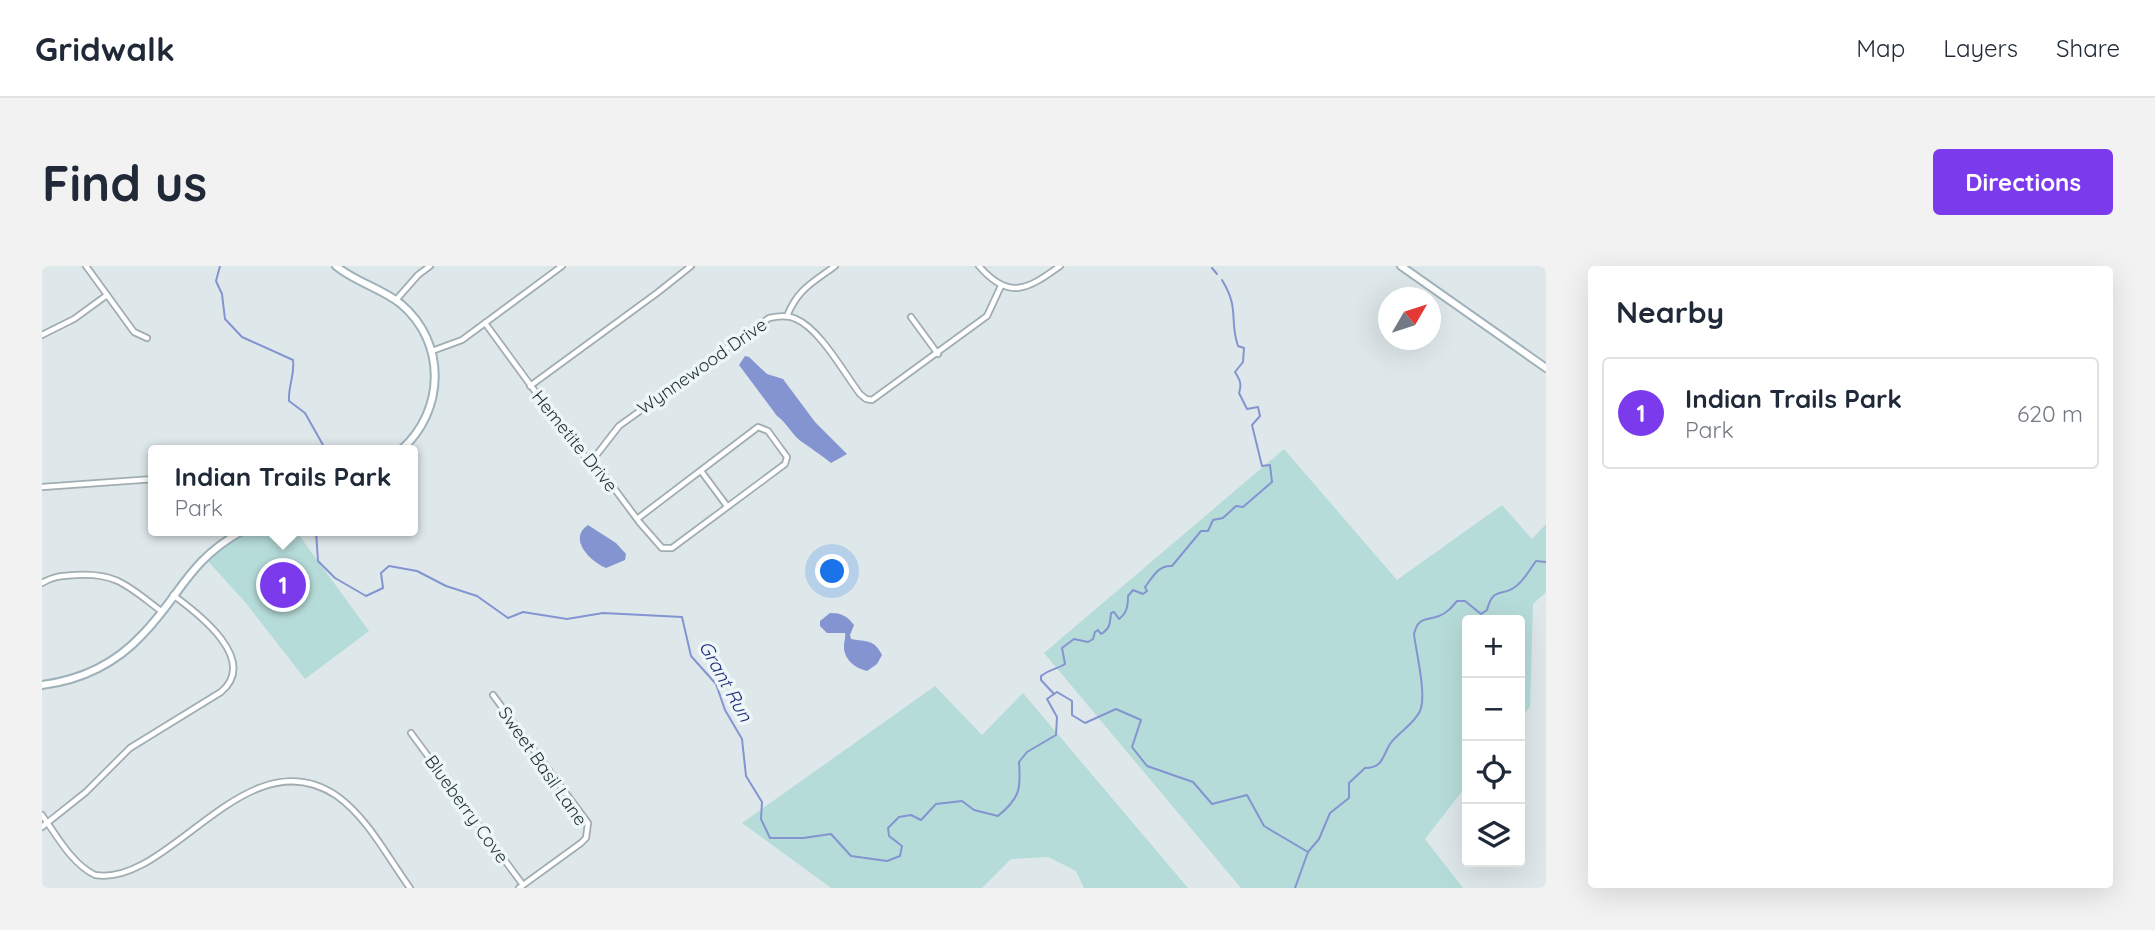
<!DOCTYPE html>
<meta charset="utf-8">
<style>
body{margin:0;font-family:Quicksand,sans-serif;background:#f2f2f3;color:#1f2937}
.controls{position:absolute;right:21px;bottom:21px;display:grid;overflow:hidden;border-radius:7px;box-shadow:0 7px 28px #0002}
.controls button{width:63px;height:63px;display:grid;place-items:center;padding:0;border:0;border-bottom:2px solid #e0e1e3;background:#fff;color:#1f2937;font:35px sans-serif}
.compass{position:absolute;left:1336px;top:21px;width:63px;height:63px;border-radius:50%;background:#fff;box-shadow:0 7px 28px #0002;rotate:51deg}
.you{position:absolute;left:791px;top:306px;width:24px;height:24px;margin:-18px;border:5px solid #fff;border-radius:50%;background:#1a73e8;box-shadow:0 0 0 10px #1a73e833}
.badge{display:grid;place-items:center;width:46px;height:46px;border-radius:50%;background:#7c3aed;color:#fff;font-size:23px;font-weight:700}
.pin{position:absolute;translate:-50% -50%;border:4px solid #fff;box-shadow:0 2px 7px #0006}
.popup{position:absolute;left:106px;top:179px;width:270px;height:91px;box-sizing:border-box;display:grid;place-content:center;border-radius:7px;background:#fff;filter:drop-shadow(0 2px 5px #0005);font-size:23px;white-space:nowrap;color:#747a83}
.popup b{font-size:26px;color:#1f2937}
.popup::after{content:'';position:absolute;left:50%;top:100%;margin-left:-14px;border:14px solid transparent;border-top-color:#fff}
.list{margin:0;padding:0;list-style:none}
h2{display:flex;justify-content:space-between;align-items:center;height:91px;margin:0;padding:0 28px;font-size:30px}
h2 small{font-size:23px;font-weight:400;color:#747a83}
.list li{display:grid;grid-template-columns:46px 1fr auto;gap:21px;align-items:center;box-sizing:border-box;height:112px;margin:0 14px 14px;padding:0 14px;border:2px solid #e0e1e3;border-radius:7px}
.list b{display:block;font-size:26px;white-space:nowrap}
.list p{margin:0;font-size:23px;white-space:nowrap;color:#747a83}
.list em{font-size:23px;font-style:normal;color:#747a83}
.icon{flex:none;width:38px;height:38px;fill:none;stroke:currentColor;stroke-width:2;stroke-linecap:round;stroke-linejoin:round}
.map{position:relative;flex:none;width:1504px;height:622px;overflow:hidden;border-radius:7px}
header{display:flex;align-items:center;gap:42px;box-sizing:border-box;height:98px;padding:0 35px;background:#fff;border-bottom:2px solid #e0e1e3}
header strong{font-size:33px}
nav{display:flex;gap:38px;margin-inline-start:auto;font-size:24px}
.intro{display:flex;align-items:center;justify-content:space-between;box-sizing:border-box;height:168px;padding:0 42px}
h1{margin:0;font-size:49px}
.button{padding:18px 32px;border-radius:7px;background:#7c3aed;color:#fff;font-size:24px;font-weight:700}
main{display:flex;gap:42px;padding:0 42px}
aside{flex:1;background:#fff;border-radius:7px;box-shadow:0 7px 28px #0002}
.map>svg:first-child{display:block}
.green{fill:#b6dcd9}
.water{fill:#8494d1}
.lines{fill:none;stroke-linecap:round;stroke-linejoin:round}
.stream{stroke:#8494d1;stroke-width:2}
.street-casing{stroke:#a1adb2;stroke-width:8}
.secondary-casing{stroke:#9fb1b9;stroke-width:10}
.street{stroke:#fff;stroke-width:4.5}
.secondary{stroke:#fff;stroke-width:6}
.labels{text-anchor:middle;dominant-baseline:central;stroke-width:7;stroke-linejoin:round;paint-order:stroke}
.street-label{font-size:18px;fill:#1f303a;stroke:#eef6f7}
.water-label{font-size:19px;font-style:italic;fill:#192b77;stroke:#eef6f7}
</style>
<header>
<strong>Gridwalk</strong>
<nav><a>Map</a><a>Layers</a><a>Share</a></nav>
</header>
<div class="intro"><h1>Find us</h1><a class="button">Directions</a></div>
<main>
<div class="map">
<svg width="1504" height="622" viewBox="0 0 1504 622">
<rect width="100%" height="100%" fill="#dee8ea"/>
<g class="green">
<polygon points="1242,183 1355,314 1460,239 1490,273 1504,258 1504,326 1491,338 1488,441 1478,453 1478,354 1425,354 1425,519 1383,573 1421,622 1199,622 1002,387"/>
<polygon points="211,265 254,265 327,365 263,413 203,336 164,293 191,275"/>
<polygon points="893,420 940,469 981,427 1146,622 1042,622 1034,605 1006,591 969,593 940,622 789,622 700,557"/>
</g>
<g class="water">
<path d="M 703,90 L 707,91 L 725,108 L 741,113 L 773,156 L 805,188 L 789,197 C 779,189 770,183 760,176 C 750,169 745,157 735,150 L 697,99 Z"/>
<path d="M 546,259 L 574,277 L 584,288 L 583,294 L 564,302 C 549,296 525,273 546,259 Z"/>
<path d="M 788,347 C 800,347 805,350 812,359 L 808,369 L 809,373 C 825,376 832,373 840,389 L 835,398 L 825,405 C 813,402 801,393 802,379 C 802,375 804,371 803,367 L 785,367 L 778,360 L 778,355 Z"/>
</g>
<g class="lines">
<g class="stream">
<path d="M 178,0 L 174,15 L 180,28 L 183,53 L 200,71 L 251,94 C 253,110 246,119 247,135 L 263,147 L 281,179 L 280,184"/>
<polyline points="1170,2 1175,8"/>
<path d="M 274,265 L 276,295 L 293,312 L 324,330 L 341,322 L 339,307 L 347,300 L 375,305 L 404,320 L 435,330 L 466,352 L 481,346 L 525,353 L 561,347 L 640,351 L 649,390 L 674,418 L 683,444 L 700,473 L 704,510 L 720,536 L 719,553 L 728,572 L 761,572 L 789,568 L 809,590 L 845,595 L 858,590 L 860,580 L 847,570 L 846,562 L 857,551 L 869,549 L 879,554 L 894,538 L 920,535 L 932,544 L 956,550 C 978,532 979,523 977,496 L 985,486 L 1014,469 L 1015,451 L 1005,433 L 1015,426 L 1030,435 L 1030,449 L 1043,457 L 1074,443 L 1099,454 L 1090,481 L 1105,500 L 1151,516 L 1170,538 L 1205,529 L 1222,560 L 1266,586 L 1253,622"/>
<path d="M 1012,428 L 999,414 L 999,410 C 1009,402 1014,404 1023,398 L 1020,382 L 1032,373 L 1046,376 L 1051,373 L 1053,366 L 1056,364 L 1059,368 C 1068,363 1068,357 1069,347 L 1072,346 L 1077,353 C 1085,347 1086,340 1086,330 L 1091,324 L 1101,328 L 1105,325 L 1103,321 C 1111,311 1116,299 1130,300 L 1159,265 L 1166,265 L 1171,254 L 1181,252 L 1194,240 L 1201,241 L 1230,216 L 1228,199 L 1220,200 L 1210,159 L 1218,150 L 1216,141 L 1205,143 L 1197,127 C 1200,118 1198,114 1193,106 L 1201,96 L 1202,82 L 1196,80 C 1187,54 1198,43 1180,14"/>
<path d="M 1266,586 L 1277,573 L 1288,547 L 1307,532 L 1307,517 L 1323,502 C 1341,502 1340,491 1348,478 C 1356,467 1373,457 1378,445 C 1385,429 1374,386 1372,368 C 1376,351 1383,355 1397,350 C 1405,347 1410,341 1415,335 L 1423,335 L 1439,348 L 1445,344 C 1451,320 1460,331 1473,321 C 1482,315 1488,303 1494,295 L 1504,296"/>
</g>
<defs>
<g id="street">
<polyline points="44,0 92,66 105,72"/>
<path d="M 937,0 C 967,35 986,23 1018,0"/>
<polyline points="354,34 376,9 388,0"/>
<path d="M 745,50 C 756,23 770,17 793,0"/>
<polyline points="869,51 896,88"/>
<polyline points="443,57 536,184 557,202 598,257 620,282 630,282 743,198 745,191 726,165 716,161 595,253"/>
<polyline points="0,69 32,53 65,29"/>
<polyline points="390,85 420,74 520,0"/>
<polyline points="488,120 615,27 649,0"/>
<path d="M 549,196 L 577,160 L 727,52 C 736,50 746,49 754,53 C 778,63 802,107 818,128 L 824,133 L 830,134 L 945,50 L 959,20"/>
<polyline points="659,205 685,240"/>
<polyline points="0,221 112,213"/>
<path d="M 0,317 C 11,310 21,310 33,309 C 75,306 87,321 119,345"/>
<polyline points="451,429 546,557 544,572 539,577 477,622"/>
<polyline points="369,467 481,619"/>
<path d="M 0,549 C 15,570 30,598 53,609 C 127,622 204,468 295,530 C 326,552 346,592 368,622"/>
<path d="M 0,561 L 44,526 L 88,482 L 179,426 C 217,394 157,348 131,329"/>
</g>
<g id="secondary">
<path d="M 294,0 C 313,16 339,22 359,38 C 405,77 403,145 359,184"/>
<polyline points="1359,0 1504,102"/>
<path d="M 0,419 C 39,414 73,398 100,369 C 139,329 146,295 200,265"/>
</g>
</defs>
<use href="#street" class="street-casing"/>
<use href="#secondary" class="secondary-casing"/>
<use href="#street" class="street"/>
<use href="#secondary" class="secondary"/>
</g>
<g class="labels">
<g class="street-label">
<text transform="translate(660 100) rotate(-35)">Wynnewood Drive</text>
<text transform="translate(533 175) rotate(51)">Hemetite Drive</text>
<text transform="translate(501 500) rotate(55)">Sweet Basil Lane</text>
<text transform="translate(425 543) rotate(54)">Blueberry Cove</text>
</g>
<g class="water-label">
<text transform="translate(684 415) rotate(61)">Grant Run</text>
</g>
</g>
</svg>
<div class="controls">
<button>+</button>
<button>−</button>
<button><svg class="icon" aria-label="locate" viewBox="0 0 24 24"><circle cx="12" cy="12" r="6"/><path d="M12 2v4M12 18v4M2 12h4M18 12h4"/></svg></button>
<button><svg class="icon" aria-label="layers" viewBox="0 0 24 24"><path d="M12 4l9 5-9 5-9-5zM3 14l9 5 9-5"/></svg></button>
</div>
<svg class="compass" viewBox="-18 -18 36 36"><path d="M0-13l5 13h-10z" fill="#e53935"/><path d="M0 13l5-13h-10z" fill="#747a83"/></svg>
<div class="you"></div>
<div class="pin badge" style="left:241px;top:319px">1</div>
<div class="popup"><b>Indian Trails Park</b>Park</div>
</div>
<aside>
<h2>Nearby<small></small></h2>
<ul class="list">
<li><span class="badge">1</span><div><b>Indian Trails Park</b><p>Park</p></div><em>620 m</em></li>
</ul>
</aside>
</main>
